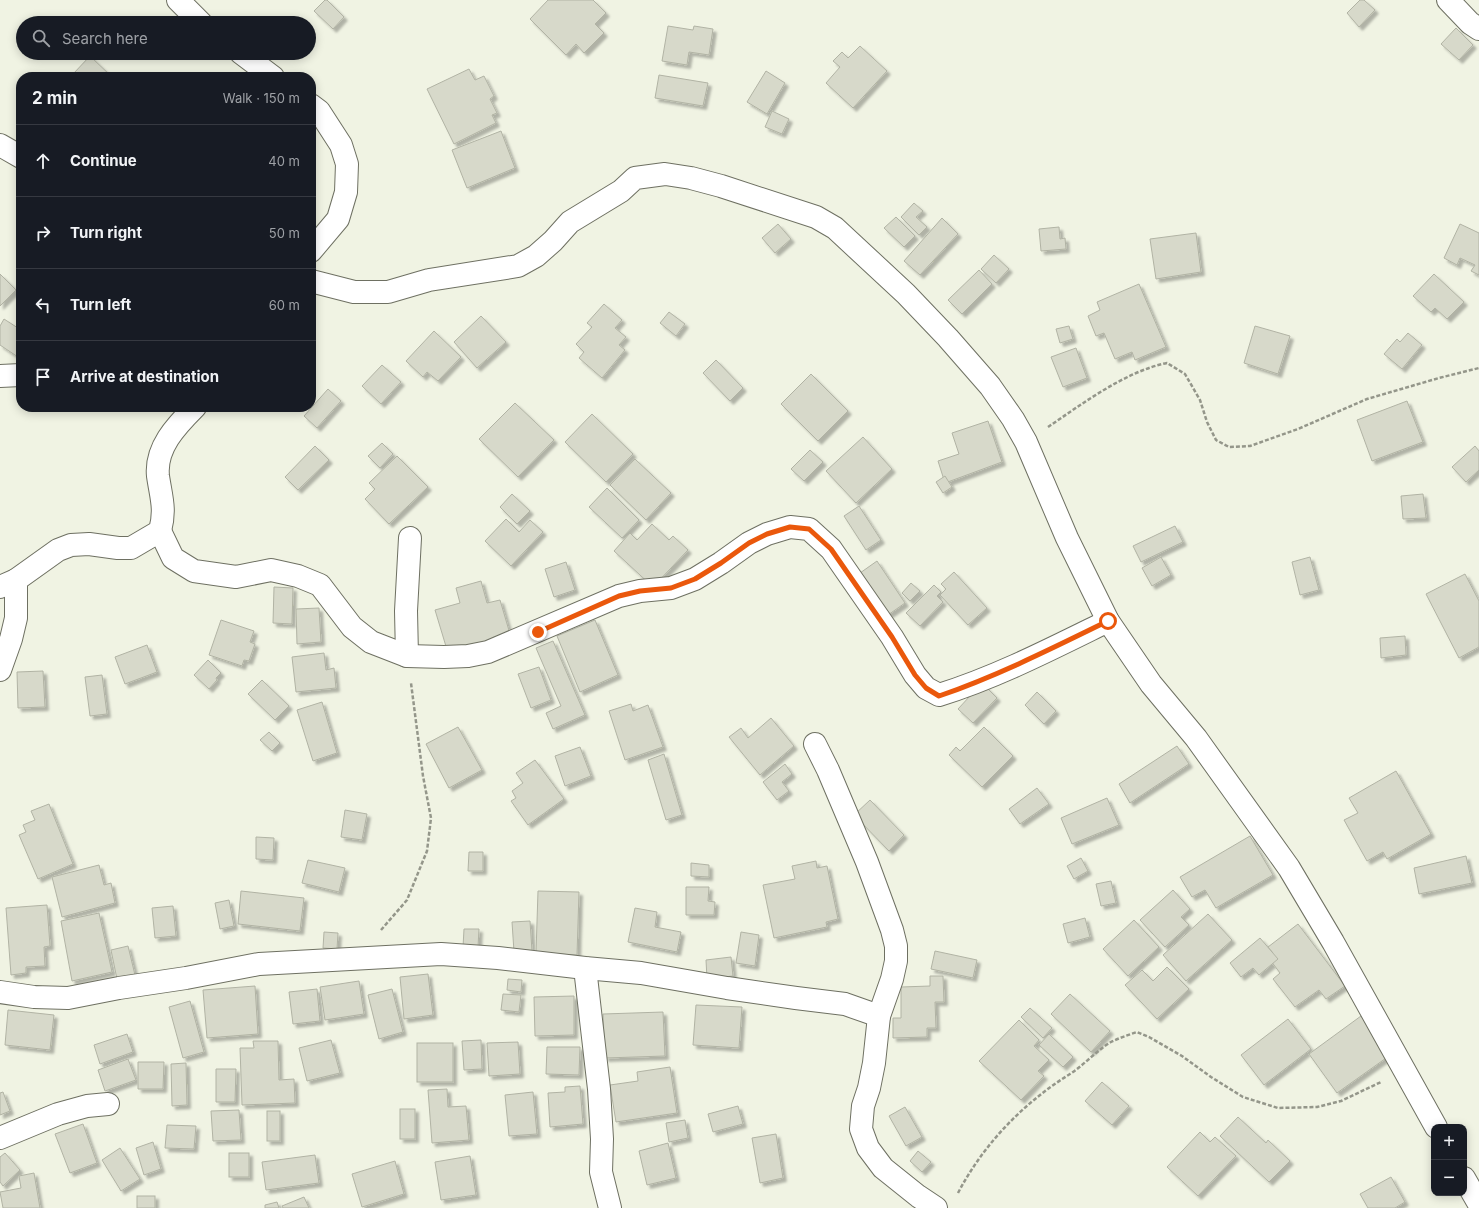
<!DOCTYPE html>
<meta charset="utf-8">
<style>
body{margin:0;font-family:Inter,sans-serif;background:#242831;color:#f1f3f6}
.controls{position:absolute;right:12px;bottom:12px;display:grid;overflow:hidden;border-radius:8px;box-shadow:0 2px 10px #0003}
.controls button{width:36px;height:36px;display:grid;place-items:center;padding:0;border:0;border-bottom:1px solid #363941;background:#171b24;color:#f1f3f6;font:20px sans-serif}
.stop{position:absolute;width:12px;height:12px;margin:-9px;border:3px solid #ea580c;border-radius:50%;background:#fff}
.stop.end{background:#ea580c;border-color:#fff;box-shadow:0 1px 4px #0008}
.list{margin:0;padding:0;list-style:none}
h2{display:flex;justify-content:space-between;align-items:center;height:52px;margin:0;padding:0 16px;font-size:17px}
h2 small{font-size:13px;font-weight:400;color:#9ea1a6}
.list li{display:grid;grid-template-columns:26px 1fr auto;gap:12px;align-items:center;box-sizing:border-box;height:72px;padding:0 16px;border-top:1px solid #363941}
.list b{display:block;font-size:15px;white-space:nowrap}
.list em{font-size:13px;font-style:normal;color:#9ea1a6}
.icon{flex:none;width:22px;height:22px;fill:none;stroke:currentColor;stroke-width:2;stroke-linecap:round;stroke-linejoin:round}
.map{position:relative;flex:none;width:1479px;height:1208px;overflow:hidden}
.search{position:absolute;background:#171b24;box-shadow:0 2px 10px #0003;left:16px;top:16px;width:300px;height:44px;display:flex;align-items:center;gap:10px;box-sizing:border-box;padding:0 14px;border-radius:22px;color:#9ea1a6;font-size:15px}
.panel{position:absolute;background:#171b24;box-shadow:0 2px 10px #0003;left:16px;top:72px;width:300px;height:340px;border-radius:16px}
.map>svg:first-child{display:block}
.building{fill:#d7d9ca;stroke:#b1b3a4;filter:url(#shadow)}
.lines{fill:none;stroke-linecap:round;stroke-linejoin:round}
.minor-casing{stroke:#6e7062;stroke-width:24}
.path{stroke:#94968a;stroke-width:2.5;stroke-dasharray:4 2;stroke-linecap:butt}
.minor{stroke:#fff;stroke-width:22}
.route{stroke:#ea580c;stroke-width:5}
</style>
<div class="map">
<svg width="1479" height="1208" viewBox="0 0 1479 1208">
<defs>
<filter id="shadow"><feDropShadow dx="3.5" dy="3.5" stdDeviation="1" flood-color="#0004"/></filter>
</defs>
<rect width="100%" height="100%" fill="#f0f3e3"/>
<g class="building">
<polygon points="325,0 327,0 344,17 333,29 314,11"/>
<polygon points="548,0 593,0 606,13 595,24 604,33 584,53 576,44 566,55 530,19"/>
<polygon points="1360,0 1364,0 1375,10 1359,27 1347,13"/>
<polygon points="668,26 693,30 694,26 713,29 709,55 689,52 687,65 662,61"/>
<polygon points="1456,28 1473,45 1459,60 1441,44"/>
<polygon points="860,46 887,71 853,108 826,83 840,67 833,61 842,52 848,58"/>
<polygon points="90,56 112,77 75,77 73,74"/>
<polygon points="469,69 475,80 484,76 494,96 490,99 497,113 492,115 496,123 454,144 427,89"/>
<polygon points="766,71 785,83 767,114 747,102"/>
<polygon points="659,75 708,83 703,106 655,98"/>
<polygon points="772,111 789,119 782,134 765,127"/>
<polygon points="501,131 515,168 467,188 452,150"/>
<polygon points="914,203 923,211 916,217 927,227 919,235 901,217"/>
<polygon points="896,217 915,236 904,247 884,228"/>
<polygon points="942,218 958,234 920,275 904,261"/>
<polygon points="778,224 791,239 775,253 762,238"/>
<polygon points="1460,224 1479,233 1479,275 1471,271 1475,265 1460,258 1457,265 1444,258"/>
<polygon points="1059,227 1060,239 1065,238 1066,249 1041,251 1039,229"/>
<polygon points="1196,233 1201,272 1156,279 1150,239"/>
<polygon points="994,255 1009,269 996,283 981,269"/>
<polygon points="979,270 992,284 962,314 948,300"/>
<polygon points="0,274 16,290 0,306"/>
<polygon points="1434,274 1464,302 1447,319 1435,308 1431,312 1413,296"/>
<polygon points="1139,284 1166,347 1135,360 1132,352 1115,359 1104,333 1096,336 1088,316 1100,310 1097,302"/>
<polygon points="604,304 622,320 615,328 626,337 619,345 625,350 602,378 579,358 584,352 576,344 592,327 587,323"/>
<polygon points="669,312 685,324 676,336 660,323"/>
<polygon points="481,316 506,342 477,368 454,342"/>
<polygon points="4,319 21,330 21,359 0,345 0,326"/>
<polygon points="1069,326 1073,339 1060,343 1056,329"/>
<polygon points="1255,326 1290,336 1278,374 1244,363"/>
<polygon points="434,331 461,357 438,381 427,372 423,377 406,361"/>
<polygon points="1408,333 1422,345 1402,369 1384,354 1397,339 1400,342"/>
<polygon points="1076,348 1087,378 1063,387 1051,357"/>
<polygon points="716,360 743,388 730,401 703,373"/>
<polygon points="382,365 401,382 381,404 362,386"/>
<polygon points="811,374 848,411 818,441 781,404"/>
<polygon points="328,389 341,401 317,428 304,416"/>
<polygon points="1407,401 1423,442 1372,461 1357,420"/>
<polygon points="515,403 554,440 518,477 479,439"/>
<polygon points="592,414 633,454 606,482 565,442"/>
<polygon points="988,421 1002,462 945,483 938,461 959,454 952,433"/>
<polygon points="863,437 892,469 856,503 826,471"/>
<polygon points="382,443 393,454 380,468 368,456"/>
<polygon points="315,446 329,460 298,490 285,477"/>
<polygon points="1475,446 1479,451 1479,470 1466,482 1452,467"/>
<polygon points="810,450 823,462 804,481 791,469"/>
<polygon points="397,456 428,487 389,524 365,499 375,489 369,483"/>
<polygon points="635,459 671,493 646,520 610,485"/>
<polygon points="945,476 952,487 943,493 936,482"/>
<polygon points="607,488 639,520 622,538 589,507"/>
<polygon points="512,494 530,511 517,524 500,507"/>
<polygon points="1423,494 1426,518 1403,519 1401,496"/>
<polygon points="859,506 881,540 866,550 844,516"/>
<polygon points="506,519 519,532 530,520 543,532 511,566 485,541"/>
<polygon points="652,524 669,540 673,536 688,550 653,587 614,551 630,533 637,540"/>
<polygon points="1175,526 1183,542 1141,562 1133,546"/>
<polygon points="1161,557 1171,575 1152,586 1142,568"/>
<polygon points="1310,557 1319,590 1300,595 1292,562"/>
<polygon points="877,561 905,603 888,615 860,573"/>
<polygon points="566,562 575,590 554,597 545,569"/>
<polygon points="954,572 987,608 968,625 940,595 946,589 941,584"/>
<polygon points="1465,574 1479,601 1479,647 1459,658 1426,594"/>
<polygon points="481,581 487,603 500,600 510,634 448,653 435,610 460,603 456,588"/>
<polygon points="911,583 920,591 910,601 902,593"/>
<polygon points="934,585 941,592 937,596 943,602 920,626 906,613"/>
<polygon points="274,587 293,588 292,624 273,623"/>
<polygon points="319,608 321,642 297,644 296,609"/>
<polygon points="221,620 254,631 250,642 255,644 249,661 244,660 242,666 209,655"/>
<polygon points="595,620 618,675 580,692 557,636"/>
<polygon points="1405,636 1406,655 1381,658 1380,638"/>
<polygon points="553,641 585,715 553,729 546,713 561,706 536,648"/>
<polygon points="147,645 157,672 125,684 115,657"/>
<polygon points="324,653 326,670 334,668 336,688 296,692 292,657"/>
<polygon points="208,660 221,673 216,678 217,680 209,689 194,675"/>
<polygon points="539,667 551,700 531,708 518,674"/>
<polygon points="43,671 45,707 18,708 17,672"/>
<polygon points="102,675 107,714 90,716 85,677"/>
<polygon points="262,680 289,706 275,720 248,694"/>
<polygon points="982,683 997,698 973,723 958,709"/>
<polygon points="1037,692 1056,711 1044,724 1025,705"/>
<polygon points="322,702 337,753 313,761 297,710"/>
<polygon points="631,704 633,711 648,705 663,747 625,760 609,711"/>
<polygon points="771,718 794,746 760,775 729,737 741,728 748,738"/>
<polygon points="458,727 482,770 449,788 426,744"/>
<polygon points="984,727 1013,756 982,787 949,755 956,747 960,751"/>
<polygon points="269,732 280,743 272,751 260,740"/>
<polygon points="1177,746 1189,764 1130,803 1119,784"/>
<polygon points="580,747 591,776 565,786 555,756"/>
<polygon points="664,754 682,815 666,820 648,760"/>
<polygon points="535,760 564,799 528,825 511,801 516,798 512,791 523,783 516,773"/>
<polygon points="785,764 792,774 782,782 789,791 777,800 763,782"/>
<polygon points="1396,771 1431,834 1387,859 1383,852 1367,861 1344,820 1358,813 1349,798"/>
<polygon points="1037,788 1049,804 1020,824 1009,809"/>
<polygon points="1107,798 1119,825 1072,844 1061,818"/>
<polygon points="870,800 904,835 889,851 854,815"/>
<polygon points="49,804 73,864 38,879 19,835 26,832 23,825 35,820 31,811"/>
<polygon points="345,810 367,814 362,840 341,837"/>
<polygon points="1250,836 1273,875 1216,908 1205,890 1192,897 1180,877"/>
<polygon points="256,837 274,838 273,860 256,859"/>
<polygon points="469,852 483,852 483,871 468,871"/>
<polygon points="1466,856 1472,883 1419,894 1414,868"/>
<polygon points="1081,858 1088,871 1074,879 1067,866"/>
<polygon points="308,860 345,868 339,892 302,883"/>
<polygon points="816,861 817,868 827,866 838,919 826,922 827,927 774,938 763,885 795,879 792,866"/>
<polygon points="691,863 709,865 709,877 691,876"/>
<polygon points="99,865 104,885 111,883 115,903 62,917 52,877"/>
<polygon points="1111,881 1116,903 1101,906 1096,884"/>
<polygon points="686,887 709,887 708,901 715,902 714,915 686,915"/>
<polygon points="1173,890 1190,909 1181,917 1189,925 1165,947 1140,920"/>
<polygon points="241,891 304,898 300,931 238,924"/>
<polygon points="538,891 579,892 577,955 536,953"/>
<polygon points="229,900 234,926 220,929 215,903"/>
<polygon points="47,905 50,946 44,947 45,966 26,967 26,973 11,975 6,908"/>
<polygon points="173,906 176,936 155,938 152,908"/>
<polygon points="635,908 657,912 655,927 681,932 677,952 628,942"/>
<polygon points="99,913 112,972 72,981 61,921"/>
<polygon points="1208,914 1232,940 1186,981 1163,955"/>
<polygon points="1085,918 1090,937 1068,943 1063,924"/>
<polygon points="1134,920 1159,947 1128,976 1103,949"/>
<polygon points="530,921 532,951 514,952 512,922"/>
<polygon points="1298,924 1345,986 1326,999 1319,990 1295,1007 1273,979 1280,973 1268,957 1273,953 1268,947"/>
<polygon points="464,929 479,929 478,947 463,947"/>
<polygon points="324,932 338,933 337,949 323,948"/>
<polygon points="741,932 759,935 755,966 736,963"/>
<polygon points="1260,938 1278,959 1259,975 1253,968 1241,977 1230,963"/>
<polygon points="128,946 135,975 117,979 111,950"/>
<polygon points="935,951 977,960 973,978 931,969"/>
<polygon points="731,957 733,976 707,979 706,960"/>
<polygon points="1167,967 1189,989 1157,1019 1125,985 1142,970 1153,981"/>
<polygon points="428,974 433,1015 404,1019 400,977"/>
<polygon points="930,976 943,976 944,1002 935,1002 936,1028 927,1028 927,1037 893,1038 893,1018 901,1018 901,987 930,986"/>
<polygon points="508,979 522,980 521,992 507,990"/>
<polygon points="359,981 364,1014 325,1020 320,987"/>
<polygon points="255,986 258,1034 207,1038 203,990"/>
<polygon points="317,989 320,1021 293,1024 289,992"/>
<polygon points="392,989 403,1032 379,1039 368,995"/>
<polygon points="503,994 521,995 519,1012 501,1010"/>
<polygon points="1070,994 1110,1031 1091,1052 1051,1014"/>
<polygon points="574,996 574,1035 535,1036 534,997"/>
<polygon points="190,1001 204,1052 183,1058 169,1007"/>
<polygon points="696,1005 742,1007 739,1048 693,1045"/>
<polygon points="1030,1008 1052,1028 1043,1038 1021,1017"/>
<polygon points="8,1010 54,1015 50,1050 5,1045"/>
<polygon points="663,1012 665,1056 605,1058 603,1014"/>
<polygon points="1361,1016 1389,1056 1337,1093 1309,1054"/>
<polygon points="1288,1019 1311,1049 1264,1085 1241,1055"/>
<polygon points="1019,1020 1039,1040 1034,1046 1049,1060 1038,1071 1044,1076 1021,1100 979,1061"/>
<polygon points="127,1034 133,1052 100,1064 94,1045"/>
<polygon points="1049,1034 1073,1057 1063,1067 1039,1045"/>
<polygon points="331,1040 340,1073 307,1081 299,1048"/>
<polygon points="481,1040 482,1069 464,1070 462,1041"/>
<polygon points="253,1041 278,1041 279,1080 294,1079 295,1103 242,1105 240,1048 254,1048"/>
<polygon points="518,1042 520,1074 489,1076 487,1043"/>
<rect x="417" y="1043" width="36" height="39"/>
<polygon points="547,1047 580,1047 579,1075 546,1074"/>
<polygon points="128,1059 136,1080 105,1091 98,1070"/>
<polygon points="138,1062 164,1062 163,1089 138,1089"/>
<polygon points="186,1063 187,1105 172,1106 171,1064"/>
<polygon points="670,1067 677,1113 616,1122 610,1085 638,1081 637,1072"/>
<polygon points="216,1069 236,1069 235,1102 216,1102"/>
<polygon points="1102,1082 1129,1106 1112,1125 1085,1101"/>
<polygon points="580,1086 583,1124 550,1127 548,1093 565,1092 565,1087"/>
<polygon points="447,1089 448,1107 466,1106 469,1140 432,1143 428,1090"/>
<polygon points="3,1092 10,1111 0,1115 0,1093"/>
<polygon points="533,1092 537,1134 509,1136 505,1095"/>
<polygon points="738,1106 743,1124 713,1132 708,1114"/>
<polygon points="905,1107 922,1137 906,1146 889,1116"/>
<rect x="400" y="1109" width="15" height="30"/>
<polygon points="239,1110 241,1140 213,1141 211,1111"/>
<rect x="267" y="1111" width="13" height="30"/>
<polygon points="1238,1117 1266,1143 1268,1140 1290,1161 1269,1182 1220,1136"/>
<polygon points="685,1120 688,1138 669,1142 666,1123"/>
<polygon points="83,1124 97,1163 70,1173 55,1134"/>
<polygon points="167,1125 196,1126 194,1149 165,1148"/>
<polygon points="1200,1132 1210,1142 1215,1137 1236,1156 1198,1196 1167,1167"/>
<polygon points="776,1134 783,1178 760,1183 752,1138"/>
<polygon points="153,1142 161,1169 144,1175 136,1148"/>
<polygon points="668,1143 676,1178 647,1185 639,1151"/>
<polygon points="120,1148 140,1179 121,1191 102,1160"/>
<polygon points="918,1151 931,1162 922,1172 910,1161"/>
<polygon points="5,1153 20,1170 3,1186 0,1182 0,1157"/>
<rect x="229" y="1153" width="20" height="24"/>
<polygon points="315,1155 319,1183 266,1190 262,1162"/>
<polygon points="470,1156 476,1195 441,1200 435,1162"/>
<polygon points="395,1161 404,1194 362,1207 352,1174"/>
<polygon points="34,1173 40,1208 3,1208 0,1192 21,1188 19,1176"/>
<polygon points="1391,1177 1405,1202 1395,1208 1368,1208 1360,1194"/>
<rect x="137" y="1196" width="18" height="12"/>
<polygon points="304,1197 309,1208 283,1208 282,1206"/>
<polygon points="277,1202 279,1208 265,1208 265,1205"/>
</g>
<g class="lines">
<defs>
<g id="minor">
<polyline points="178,0 201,23"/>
<polyline points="1448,0 1470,23 1479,29"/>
<polyline points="241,53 273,77"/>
<polyline points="311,105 319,111 341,145 347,164 346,192 338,219 311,251"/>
<polyline points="0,145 21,157"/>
<polyline points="311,281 354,292 388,292 429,280 518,266 536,256 553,241 570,222 621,191 635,178 665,174 691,178 721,186 816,217 835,228 906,294 948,338 990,386 1013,419 1026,442 1067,538 1108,621 1151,684 1196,738 1289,868 1333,942 1436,1127"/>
<polyline points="0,376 21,375"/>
<path d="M 160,531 L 173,558 L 194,571 L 236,577 L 271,570 L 298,576 L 320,585 L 352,627 L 371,642 L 407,656 L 444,657 L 468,656 L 488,652 L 619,596 L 640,591 L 671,588 L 695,579 L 721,563 L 749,543 L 767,534 L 790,527 L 809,529 L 831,549 L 892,637 L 915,675 L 926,688 L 939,695 C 997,677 1053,648 1108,621"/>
<path d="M 0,587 L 16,580 L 58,550 L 71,545 L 89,544 L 118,548 L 131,548 L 160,531 C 166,509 161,497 158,476 C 155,448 176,426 195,407"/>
<polyline points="407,656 406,611 410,538"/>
<polyline points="0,670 11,639 16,618 16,580"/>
<polyline points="815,744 828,770 867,862 892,930 896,946 896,961 892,979 879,1016 874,1063 869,1088 863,1106 861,1129 868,1148 883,1168 918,1196 936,1208"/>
<polyline points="585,968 599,1089 602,1139 601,1172 610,1208"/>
<polyline points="0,992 34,997 68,998 119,988 186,978 259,964 441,954 498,958 585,968 641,973 727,988 796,998 845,1004 879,1016"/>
<polyline points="0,1138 58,1114 87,1106 108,1104"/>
<polyline points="1464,1178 1479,1204"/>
</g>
</defs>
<use href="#minor" class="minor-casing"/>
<g class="path">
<path d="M 1048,427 C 1082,404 1126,371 1167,363 L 1185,374 L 1200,400 L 1207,422 L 1216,440 L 1229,447 L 1250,446 L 1298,429 L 1367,399 L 1439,378 L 1479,368"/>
<polyline points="381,930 407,900 427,851 431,818 423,776 411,683"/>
<path d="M 958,1193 C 983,1145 1023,1103 1070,1074 C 1084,1065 1096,1051 1111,1042 C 1119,1038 1128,1035 1137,1032 L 1149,1037 L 1182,1056 L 1211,1077 L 1243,1097 L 1278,1108 L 1317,1107 L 1341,1101 L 1381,1082"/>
</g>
<use href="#minor" class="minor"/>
</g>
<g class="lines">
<path class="route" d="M 538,632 L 619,596 L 640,591 L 671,588 L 695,579 L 721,563 L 749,543 L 767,534 L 790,527 L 809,529 L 831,549 L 892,637 L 915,675 L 926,688 L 939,696 C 997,676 1053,648 1108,621"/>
</g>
</svg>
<div class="controls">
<button>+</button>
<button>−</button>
</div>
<div class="stop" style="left:1108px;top:621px"></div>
<div class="stop end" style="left:538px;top:632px"></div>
<div class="search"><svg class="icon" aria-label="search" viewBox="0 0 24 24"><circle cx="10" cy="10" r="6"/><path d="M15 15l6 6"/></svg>Search here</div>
<section class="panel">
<h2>2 min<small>Walk · 150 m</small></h2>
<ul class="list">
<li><svg class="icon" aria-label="ahead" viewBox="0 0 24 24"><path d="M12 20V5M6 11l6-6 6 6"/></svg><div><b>Continue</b></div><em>40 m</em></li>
<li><svg class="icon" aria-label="right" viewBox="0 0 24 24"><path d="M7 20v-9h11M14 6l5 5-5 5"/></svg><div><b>Turn right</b></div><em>50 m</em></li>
<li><svg class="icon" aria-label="left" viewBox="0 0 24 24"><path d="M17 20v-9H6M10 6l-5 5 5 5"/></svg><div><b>Turn left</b></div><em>60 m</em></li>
<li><svg class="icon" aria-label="arrive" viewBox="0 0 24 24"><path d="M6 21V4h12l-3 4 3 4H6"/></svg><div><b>Arrive at destination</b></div></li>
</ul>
</section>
</div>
